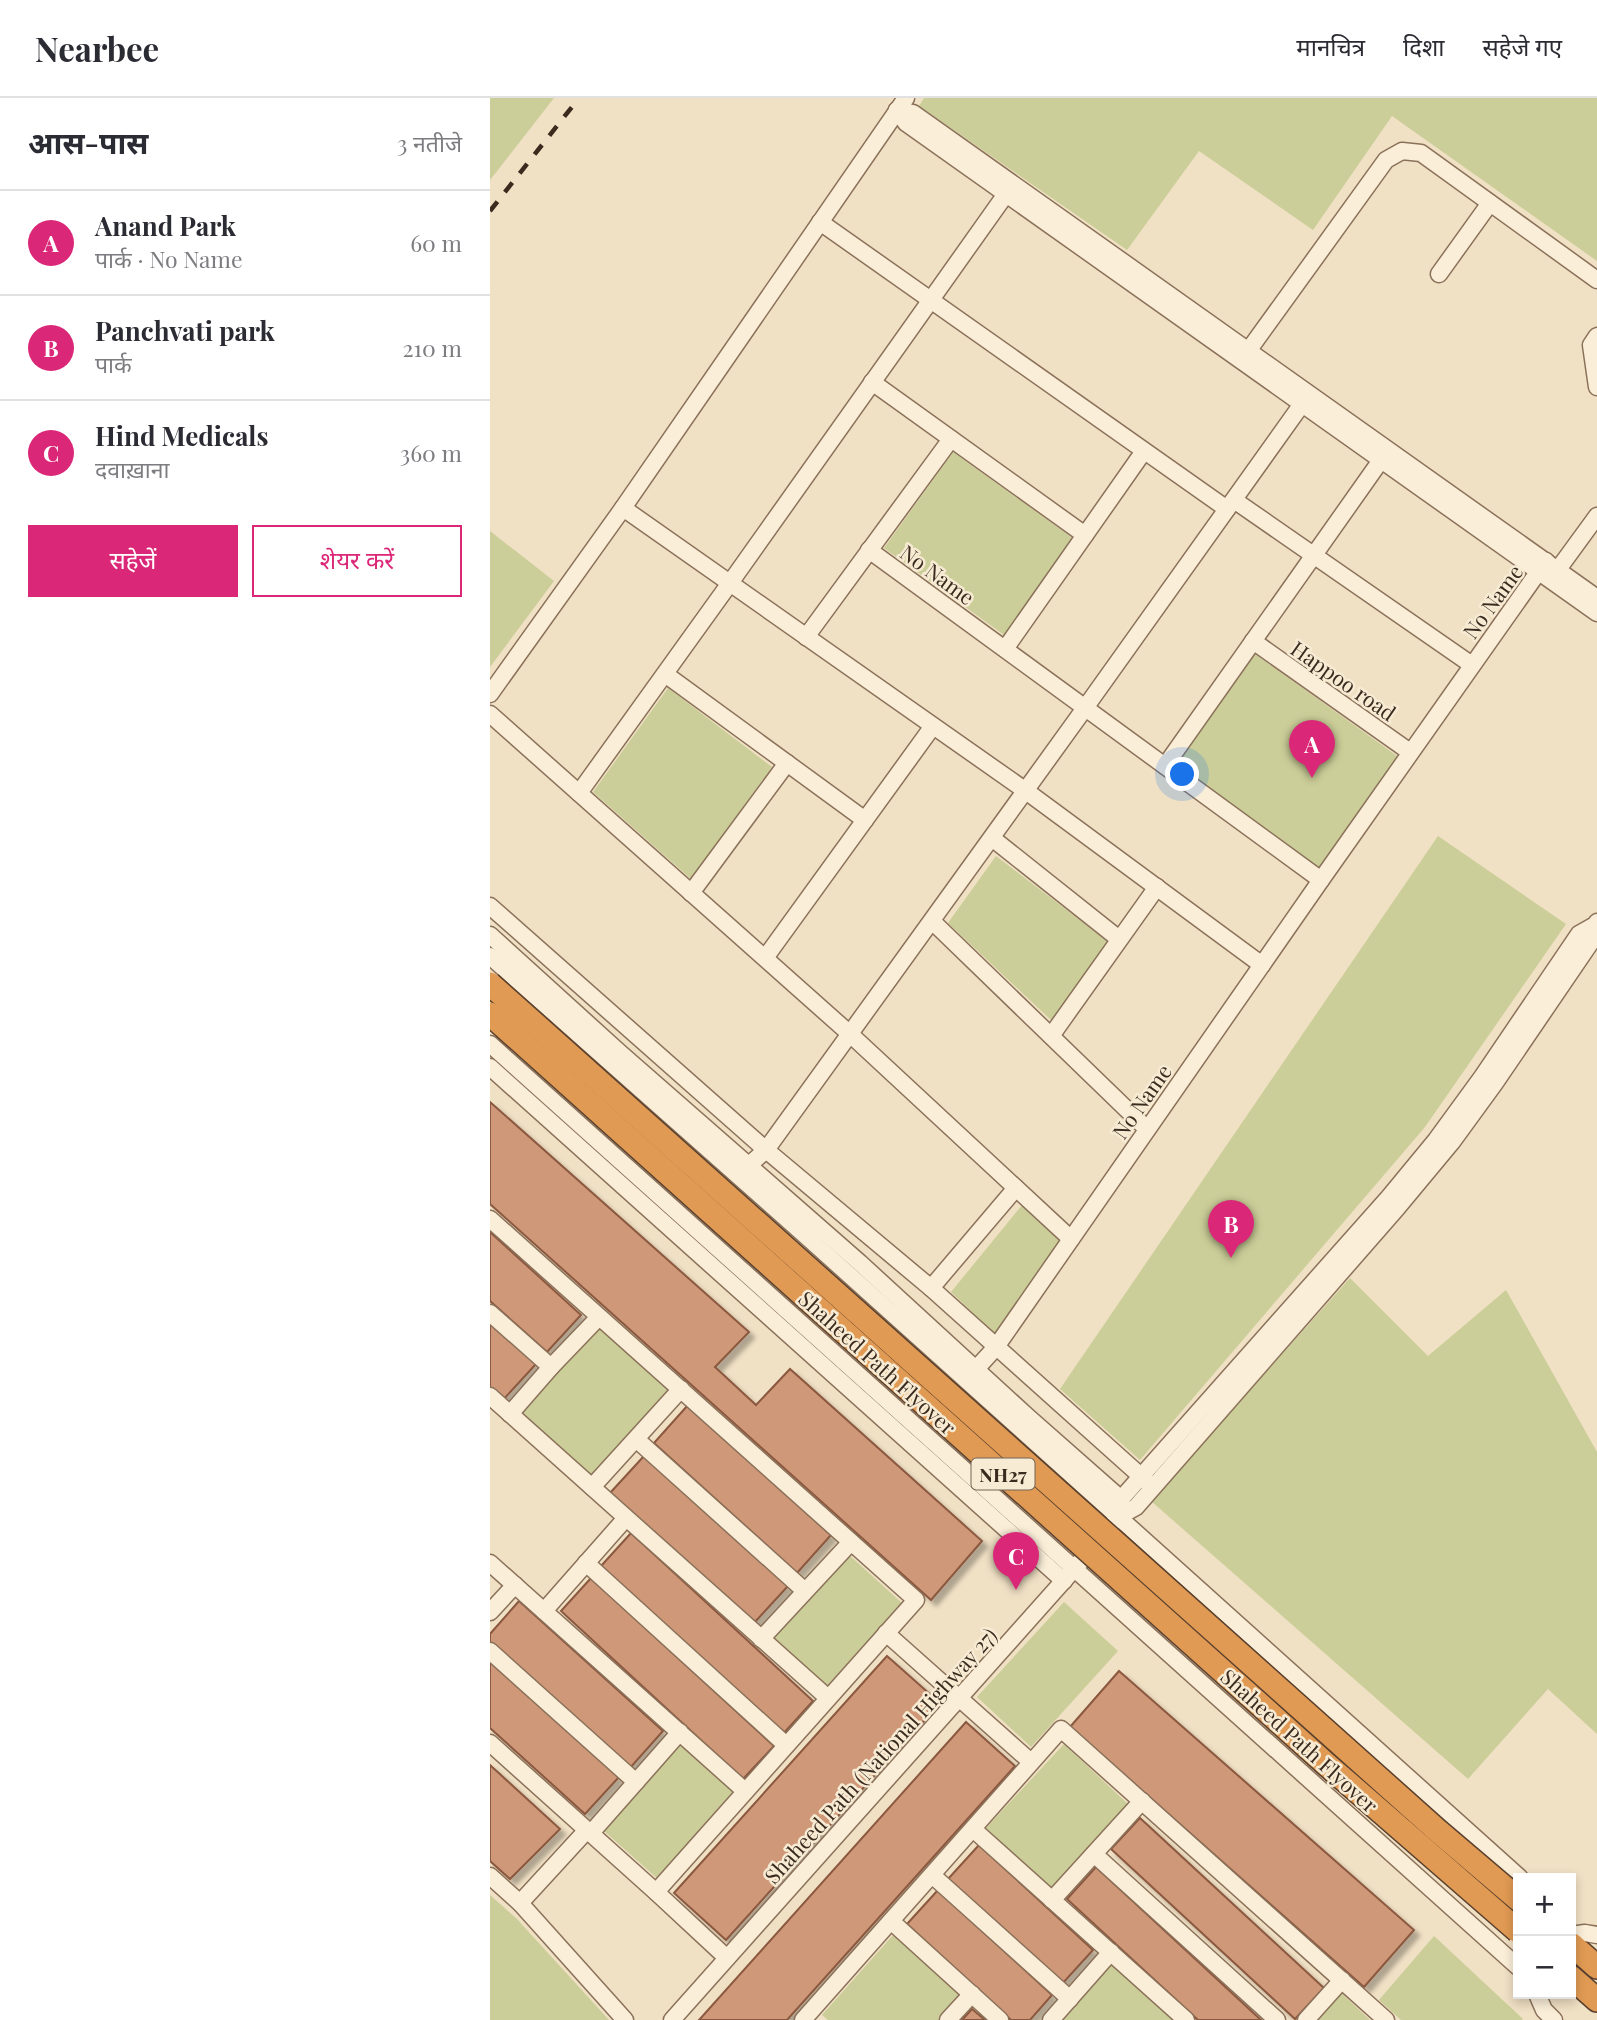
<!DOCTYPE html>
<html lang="hi">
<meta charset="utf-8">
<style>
body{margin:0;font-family:"Playfair Display","Noto Sans Devanagari",serif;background:#f2f2f3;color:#2b2b33}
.controls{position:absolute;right:21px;bottom:21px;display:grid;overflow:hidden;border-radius:0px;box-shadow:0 4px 10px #0003}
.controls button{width:63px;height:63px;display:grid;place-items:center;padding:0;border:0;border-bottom:2px solid #e1e1e2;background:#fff;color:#2b2b33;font:35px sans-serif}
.you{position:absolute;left:693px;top:677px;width:24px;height:24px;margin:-18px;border:5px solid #fff;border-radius:50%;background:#1a73e8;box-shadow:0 0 0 10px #1a73e833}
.badge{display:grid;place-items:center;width:46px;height:46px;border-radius:50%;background:#db2777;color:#fff;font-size:23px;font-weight:700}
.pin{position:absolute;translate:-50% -58px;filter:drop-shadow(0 2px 4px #0008)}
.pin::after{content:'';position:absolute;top:37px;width:24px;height:21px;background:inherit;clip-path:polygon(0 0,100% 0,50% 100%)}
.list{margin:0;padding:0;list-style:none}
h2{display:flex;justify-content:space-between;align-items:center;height:91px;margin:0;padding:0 28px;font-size:30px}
h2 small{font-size:23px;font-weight:400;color:#7c7c81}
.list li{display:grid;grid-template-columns:46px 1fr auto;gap:21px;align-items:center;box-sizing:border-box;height:105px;padding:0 28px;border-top:2px solid #e1e1e2}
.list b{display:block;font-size:26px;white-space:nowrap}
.list p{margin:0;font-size:23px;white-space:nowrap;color:#7c7c81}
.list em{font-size:23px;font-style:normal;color:#7c7c81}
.actions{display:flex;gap:14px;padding:21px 28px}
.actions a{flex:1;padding:16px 0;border:2px solid #db2777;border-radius:0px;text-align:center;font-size:24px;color:#db2777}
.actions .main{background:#db2777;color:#fff}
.map{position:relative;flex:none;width:1107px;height:1922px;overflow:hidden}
header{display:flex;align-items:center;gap:42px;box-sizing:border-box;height:98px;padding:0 35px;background:#fff;border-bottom:2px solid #e1e1e2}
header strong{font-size:33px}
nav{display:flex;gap:38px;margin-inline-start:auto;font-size:24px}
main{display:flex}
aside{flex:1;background:#fff}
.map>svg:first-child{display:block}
.green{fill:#cbce98}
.building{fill:#cf9879;stroke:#8b583f;stroke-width:2;filter:url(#shadow)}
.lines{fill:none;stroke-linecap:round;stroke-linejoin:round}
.minor-casing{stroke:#8b715a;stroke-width:19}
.highway-casing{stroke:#59402e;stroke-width:26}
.minor{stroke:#faeed8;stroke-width:16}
.highway{stroke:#e19a53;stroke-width:23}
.rail{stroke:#3b2a1e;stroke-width:4.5;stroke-dasharray:12 12;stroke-linecap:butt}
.highway-bridge-casing{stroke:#59402e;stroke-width:26;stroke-linecap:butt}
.highway-bridge{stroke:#e19a53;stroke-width:23}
.labels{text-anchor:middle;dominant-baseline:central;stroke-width:5;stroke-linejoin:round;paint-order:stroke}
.shield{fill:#f7ebd4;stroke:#736455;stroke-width:2}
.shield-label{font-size:19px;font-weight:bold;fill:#3b2a1e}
.street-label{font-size:21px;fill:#3b2a1e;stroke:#f7ebd4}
</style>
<header>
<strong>Nearbee</strong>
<nav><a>मानचित्र</a><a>दिशा</a><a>सहेजे गए</a></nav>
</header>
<main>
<aside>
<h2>आस-पास<small>3 नतीजे</small></h2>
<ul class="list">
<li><span class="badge">A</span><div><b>Anand Park</b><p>पार्क · No Name</p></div><em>60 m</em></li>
<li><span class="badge">B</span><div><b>Panchvati park</b><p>पार्क</p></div><em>210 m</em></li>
<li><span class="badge">C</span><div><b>Hind Medicals</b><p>दवाख़ाना</p></div><em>360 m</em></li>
</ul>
<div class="actions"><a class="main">सहेजें</a><a>शेयर करें</a></div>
</aside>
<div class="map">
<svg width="1107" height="1922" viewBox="0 0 1107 1922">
<defs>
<filter id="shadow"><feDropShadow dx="5.5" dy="5.5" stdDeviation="2" flood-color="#0004"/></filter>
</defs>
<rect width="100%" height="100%" fill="#f0e0c4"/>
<g class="green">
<polygon points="0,0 64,0 0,82"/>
<polygon points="434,0 1107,0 1107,163 902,18 823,132 709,53 637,152 429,8"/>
<polygon points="463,354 584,441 514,537 394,450"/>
<polygon points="0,433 64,483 0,569"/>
<polygon points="765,556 910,660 830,772 685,668"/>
<polygon points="178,590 282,669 201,781 103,694"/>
<polygon points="948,738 1076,826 935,1029 650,1362 570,1291"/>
<polygon points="506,758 620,845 562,923 458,825"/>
<polygon points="533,1106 570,1142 505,1236 461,1194"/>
<polygon points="860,1180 938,1258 1016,1192 1107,1354 1107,1636 1058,1591 978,1681 661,1403"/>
<polygon points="108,1229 179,1293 102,1379 31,1315"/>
<polygon points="358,1456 412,1505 337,1588 283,1539"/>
<polygon points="574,1504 628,1553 541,1649 487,1599"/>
<polygon points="191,1646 244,1694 168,1781 114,1733"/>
<polygon points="574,1646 640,1708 563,1792 496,1730"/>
<polygon points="0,1797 27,1821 119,1922 0,1922"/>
<polygon points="404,1836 472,1898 451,1922 338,1922 332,1917"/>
<polygon points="944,1838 1033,1921 1032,1922 911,1922 889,1902"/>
<polygon points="622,1864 687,1922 571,1922"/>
<polygon points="850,1894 880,1922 825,1922"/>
</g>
<g class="building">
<polygon points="0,1004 259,1234 225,1269 266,1307 300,1271 492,1443 441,1502 0,1106"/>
<polygon points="0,1134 91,1217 57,1254 0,1203"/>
<polygon points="0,1224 46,1266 12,1303 0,1292"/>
<polygon points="198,1307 341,1437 307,1475 164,1345"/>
<polygon points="154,1358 298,1488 264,1525 120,1395"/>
<polygon points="141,1435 323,1603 293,1636 111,1468"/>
<polygon points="101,1480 284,1648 253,1681 71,1513"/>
<polygon points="29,1503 173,1633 140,1670 0,1544 0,1536"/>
<polygon points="397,1558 450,1605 236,1842 184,1795"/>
<polygon points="0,1562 129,1679 95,1716 0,1630"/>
<polygon points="629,1573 924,1832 874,1889 580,1629"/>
<polygon points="476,1624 525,1668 297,1922 209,1922"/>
<polygon points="0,1667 70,1731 20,1781 0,1763"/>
<polygon points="650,1720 834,1890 805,1921 621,1751"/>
<polygon points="489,1747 603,1852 572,1886 458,1781"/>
<polygon points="606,1769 771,1922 708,1922 577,1801"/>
<polygon points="448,1792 562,1897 540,1922 521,1922 417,1826"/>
<polygon points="482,1911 495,1922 472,1922"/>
</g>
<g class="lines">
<defs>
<g id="minor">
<polyline points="407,12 416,25 1107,515"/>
<polyline points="407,12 423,15 1107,500"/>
<polyline points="330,124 737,411"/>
<polyline points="949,176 1000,105"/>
<polyline points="1107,238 1101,247 1107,289"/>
<polyline points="753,260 896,62 912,53 931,55 1107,182"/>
<polyline points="382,284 595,437"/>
<polyline points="744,402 982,567"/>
<polyline points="133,410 536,693 772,867"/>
<polyline points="379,452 831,782"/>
<polyline points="1061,481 1107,418"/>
<polyline points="316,539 461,341"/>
<polyline points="763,543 920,654"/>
<polyline points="515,551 654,353"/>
<polyline points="175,576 375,722"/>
<polyline points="0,596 133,410 416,0"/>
<polyline points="0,616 360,936 581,1141"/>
<polyline points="675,668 896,355"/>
<polyline points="89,695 240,485 516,96"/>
<polyline points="502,740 629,841"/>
<polyline points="201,795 297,665"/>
<polyline points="0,808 276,1052 441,1190 663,1389"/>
<polyline points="442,823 657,1031"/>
<polyline points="0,837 129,954 370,1165 538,1319 631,1401"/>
<polyline points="0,858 317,1139 1030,1780"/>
<polyline points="275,860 443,628"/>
<polyline points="561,938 667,789"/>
<polyline points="0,946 1028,1869"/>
<polyline points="0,969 574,1483"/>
<polyline points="259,1067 276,1052 595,610 812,306"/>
<polyline points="0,1121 426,1502 166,1794"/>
<polyline points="441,1190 526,1090"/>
<polyline points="0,1215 61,1269"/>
<polyline points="486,1271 506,1249 831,782 1056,463"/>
<polyline points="0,1298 338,1600"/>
<polyline points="20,1316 61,1269 109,1219"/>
<polyline points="146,1341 315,1493"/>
<polyline points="102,1389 191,1291"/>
<polyline points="630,1410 631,1401 899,1099 946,1042 992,979 1089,836 1105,827"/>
<polyline points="0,1465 255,1693"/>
<polyline points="96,1465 296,1647"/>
<polyline points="54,1513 136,1420"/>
<polyline points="0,1514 25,1487"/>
<polyline points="396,1535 541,1664"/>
<polyline points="271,1541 361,1444"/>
<polyline points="0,1553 146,1684"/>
<polyline points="0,1645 166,1794 237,1860"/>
<polyline points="483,1731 696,1922"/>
<polyline points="101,1735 190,1634"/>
<polyline points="604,1756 787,1922"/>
<polyline points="442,1777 580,1901"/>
<polyline points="0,1778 30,1805 135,1922"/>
<polyline points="562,1802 652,1703"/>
<polyline points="30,1805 97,1732"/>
<polyline points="401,1823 510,1922"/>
<polyline points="1081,1837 1095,1835 1107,1837"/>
<polyline points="1047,1896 1054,1912 1064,1922"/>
<polyline points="182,1922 585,1470 628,1419 646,1409 908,1109 962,1044 1005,985 1101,844 1107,824"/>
<polyline points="313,1922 571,1631 896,1922"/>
<polyline points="458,1922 482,1896"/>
<polyline points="561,1922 621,1854"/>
<polyline points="816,1922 852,1882"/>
</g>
<g id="highway">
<polyline points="1081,1846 1107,1869"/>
<polyline points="1081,1879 1107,1902"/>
</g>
</defs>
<use href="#minor" class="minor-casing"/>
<use href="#highway" class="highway-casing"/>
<use href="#minor" class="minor"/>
<use href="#highway" class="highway"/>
<polyline class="rail" points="0,113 89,0"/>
<defs>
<g id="highway-bridge">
<polyline points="0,886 948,1733 1028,1801"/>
<polyline points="0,916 836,1666 1028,1833"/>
</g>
</defs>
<use href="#highway-bridge" class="highway-bridge-casing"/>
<use href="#highway-bridge" class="highway-bridge"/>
</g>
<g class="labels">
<rect class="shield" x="481.5" y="1360.5" width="63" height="31" rx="5"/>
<g class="shield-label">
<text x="513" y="1376">NH27</text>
</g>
<g class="street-label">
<text transform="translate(448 476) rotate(36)">No Name</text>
<text transform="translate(1002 503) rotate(-54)">No Name</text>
<text transform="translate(854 582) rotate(35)">Happoo road</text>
<text transform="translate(651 1003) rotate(-55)">No Name</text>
<text transform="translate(388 1264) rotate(42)">Shaheed Path Flyover</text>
<text transform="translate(810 1642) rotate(42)">Shaheed Path Flyover</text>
<text transform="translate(390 1657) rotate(-48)">Shaheed Path (National Highway 27)</text>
</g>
</g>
</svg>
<div class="controls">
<button>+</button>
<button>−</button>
</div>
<div class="you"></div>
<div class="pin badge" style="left:822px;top:680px">A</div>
<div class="pin badge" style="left:741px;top:1160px">B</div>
<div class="pin badge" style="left:526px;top:1492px">C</div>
</div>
</main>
